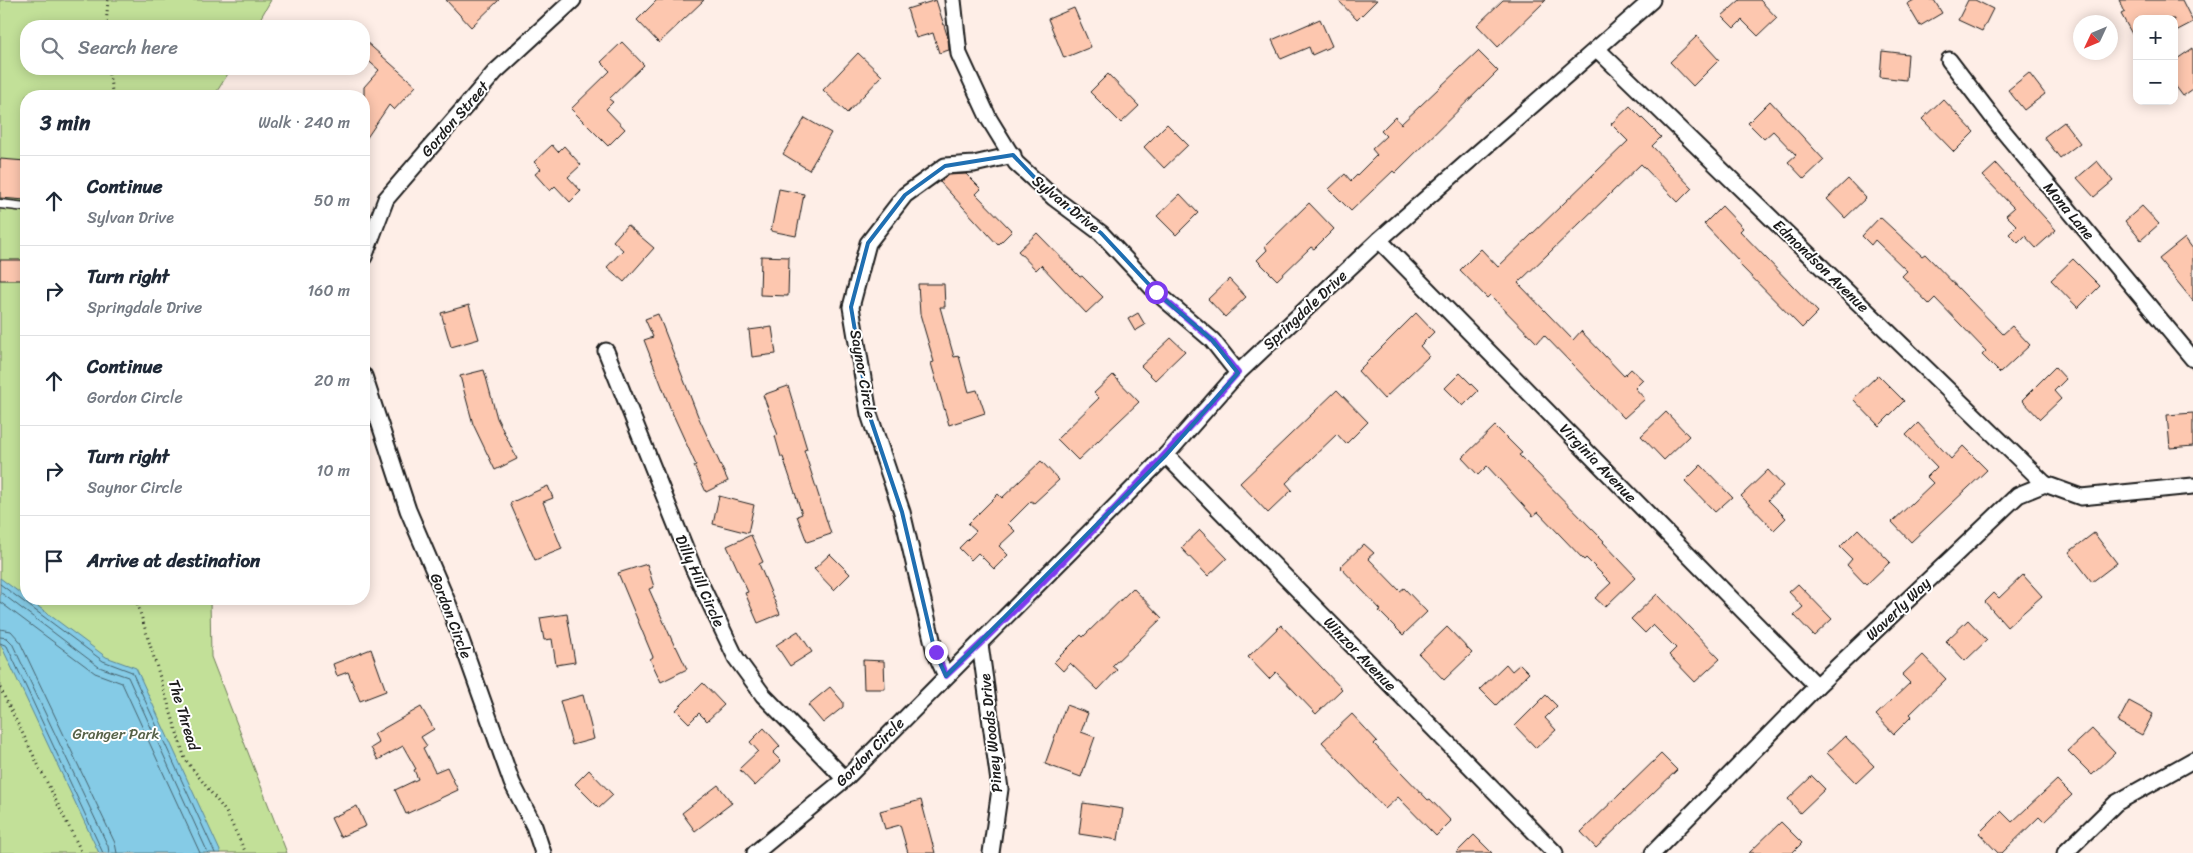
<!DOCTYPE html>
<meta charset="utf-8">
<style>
body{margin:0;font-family:Sriracha,sans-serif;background:#f2f2f3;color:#1f2937}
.controls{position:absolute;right:15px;top:15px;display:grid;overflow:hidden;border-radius:10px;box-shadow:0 2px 12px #0003}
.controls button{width:45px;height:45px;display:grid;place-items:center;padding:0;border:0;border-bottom:1px solid #e0e1e3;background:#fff;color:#1f2937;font:25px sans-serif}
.compass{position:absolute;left:2073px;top:15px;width:45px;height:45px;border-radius:50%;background:#fff;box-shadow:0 2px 12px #0003;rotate:226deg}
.stop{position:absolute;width:15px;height:15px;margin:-11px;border:4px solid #7c3aed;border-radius:50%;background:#fff}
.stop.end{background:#7c3aed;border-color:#fff;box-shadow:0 1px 5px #0008}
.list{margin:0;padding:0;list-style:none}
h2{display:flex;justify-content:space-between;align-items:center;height:65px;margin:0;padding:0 20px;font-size:21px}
h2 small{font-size:16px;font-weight:400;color:#747a83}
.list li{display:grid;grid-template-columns:32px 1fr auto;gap:15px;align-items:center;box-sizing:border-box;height:90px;padding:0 20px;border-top:1px solid #e0e1e3}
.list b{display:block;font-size:19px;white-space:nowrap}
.list p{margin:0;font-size:16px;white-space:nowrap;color:#747a83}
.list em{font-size:16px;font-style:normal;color:#747a83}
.icon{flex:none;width:28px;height:28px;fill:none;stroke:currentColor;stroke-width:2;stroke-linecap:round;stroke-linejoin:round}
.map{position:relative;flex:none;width:2193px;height:853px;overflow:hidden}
.search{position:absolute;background:#fff;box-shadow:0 2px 12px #0003;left:20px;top:20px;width:350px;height:55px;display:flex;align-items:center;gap:12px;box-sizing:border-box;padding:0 18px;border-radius:20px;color:#747a83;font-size:19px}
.panel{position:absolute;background:#fff;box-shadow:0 2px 12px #0003;left:20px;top:90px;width:350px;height:515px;border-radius:20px}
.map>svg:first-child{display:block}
.green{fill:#c2e098;stroke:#6f7e5a}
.water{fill:#85cbe6;stroke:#5b8595}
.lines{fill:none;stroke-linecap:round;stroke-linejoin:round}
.shore{stroke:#46626d;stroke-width:1}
.building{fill:#fdc7af;stroke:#1c1c1c}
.lane-casing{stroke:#1c1c1c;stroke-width:11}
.street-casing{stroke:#1c1c1c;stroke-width:19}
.path{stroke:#1c1c1c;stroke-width:3;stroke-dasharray:1 4;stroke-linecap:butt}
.lane{stroke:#fff;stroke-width:8}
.street{stroke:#fff;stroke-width:15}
.route{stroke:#7c3aed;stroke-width:6}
.marked{fill:none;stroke:#1f6fb2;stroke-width:4;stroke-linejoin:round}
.labels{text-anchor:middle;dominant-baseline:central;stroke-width:4;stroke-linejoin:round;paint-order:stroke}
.street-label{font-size:15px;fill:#1c1c1c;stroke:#fff}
.park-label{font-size:15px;fill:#566147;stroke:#fff}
</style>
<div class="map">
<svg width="2193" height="853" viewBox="0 0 2193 853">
<rect width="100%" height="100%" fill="#feeee7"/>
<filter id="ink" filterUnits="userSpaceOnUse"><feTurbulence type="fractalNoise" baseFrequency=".02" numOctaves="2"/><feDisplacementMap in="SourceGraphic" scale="10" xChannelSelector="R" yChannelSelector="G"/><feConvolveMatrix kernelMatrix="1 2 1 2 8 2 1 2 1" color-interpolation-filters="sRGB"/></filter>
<g filter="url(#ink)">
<polygon class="green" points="0,0 271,0 256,26 26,26 26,69 231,69 214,96 26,96 26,599 210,599 211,657 287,853 0,853"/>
<polygon class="water" points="0,578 106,657 136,668 221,853 99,853 0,643"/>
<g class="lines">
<g class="shore">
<polyline points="0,584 103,661 132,672 215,853"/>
<polyline points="0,592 99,667 128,677 208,853"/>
<polyline points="0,602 95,673 122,683 200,853"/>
<polyline points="0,629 11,631 19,640 115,843 117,853"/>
<polyline points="0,637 7,638 12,643 108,846 109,853"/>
<polyline points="0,643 7,646 103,853"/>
</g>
</g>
<g class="building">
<polygon points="446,0 499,0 471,27"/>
<polygon points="657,0 704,0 659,43 637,20"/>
<polygon points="936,0 948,38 949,50 939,53 933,33 916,38 907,9"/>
<polygon points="1338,0 1377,0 1357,20"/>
<polygon points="1503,0 1546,0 1498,47 1477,25"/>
<polygon points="1740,0 1760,0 1777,18 1758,36 1742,20 1734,28 1722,16"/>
<polygon points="1914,0 1934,0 1942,13 1920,26 1907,4"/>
<polygon points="1968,0 1975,0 1993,9 1982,31 1958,20"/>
<polygon points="2119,0 2182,0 2193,22 2174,32 2174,19 2137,19 2137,43 2121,14 2125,12"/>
<polygon points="1074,8 1091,47 1064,58 1048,19"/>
<polygon points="1320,19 1332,46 1312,55 1309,47 1281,59 1272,40"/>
<polygon points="1697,36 1719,60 1693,86 1670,62"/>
<polygon points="364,40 416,86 394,110 389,105 364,142 364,87 379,70 364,57"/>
<polygon points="622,42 644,65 609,99 613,102 606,109 625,129 608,146 571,109 610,71 601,62"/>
<polygon points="2193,48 2193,89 2183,96 2174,84 2174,61"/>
<polygon points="1478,51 1498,71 1395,173 1393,171 1351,211 1329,189 1345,174 1351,181 1377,155 1372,149 1386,136 1381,131 1395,117 1401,124"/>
<polygon points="1882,51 1908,54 1906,80 1880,77"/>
<polygon points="858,53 882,76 847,113 823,90"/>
<polygon points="2029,73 2045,94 2024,110 2008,90"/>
<polygon points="1108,74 1139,106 1121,123 1090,92"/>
<polygon points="1943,99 1974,132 1954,152 1922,119"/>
<polygon points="1770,101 1824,160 1804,179 1788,162 1796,155 1773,131 1764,139 1748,123"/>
<polygon points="1630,106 1661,137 1652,146 1692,188 1678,202 1641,164 1518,283 1573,340 1581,331 1624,376 1631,369 1643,380 1635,388 1645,399 1624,418 1544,335 1537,343 1490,295 1487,298 1460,270 1481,249 1498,267 1628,141 1611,124"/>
<polygon points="805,118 831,133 809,170 783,154"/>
<polygon points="2064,122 2080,143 2060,158 2044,137"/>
<polygon points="1167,124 1188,145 1164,168 1144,147"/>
<polygon points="552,145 558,152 564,146 581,165 568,177 581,191 570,202 555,186 550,191 535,174 541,169 534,162"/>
<polygon points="0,159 26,161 26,200 0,198"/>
<polygon points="2097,161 2113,181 2094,197 2077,178"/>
<polygon points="1996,164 2056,230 2036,248 2025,236 2018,243 2009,234 2017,226 2006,215 2014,208 1983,176"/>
<polygon points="966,174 981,189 976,194 1012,231 998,245 940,182 948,175"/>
<polygon points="1848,179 1866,198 1845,218 1827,199"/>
<polygon points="779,189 804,194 796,236 771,231"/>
<polygon points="1180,194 1198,213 1176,235 1157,216"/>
<polygon points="1309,203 1334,229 1314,249 1311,247 1277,280 1257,260 1267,250 1265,246"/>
<polygon points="1722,206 1743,228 1740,231 1818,312 1802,328 1739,264 1740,262 1704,224"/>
<polygon points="2142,206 2159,224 2141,240 2125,221"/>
<polygon points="1880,217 1922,256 1925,254 2003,334 2012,326 2030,345 2000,373 1982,355 1986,351 1935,298 1929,304 1902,276 1907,271 1875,240 1871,245 1862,236"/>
<polygon points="627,225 654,248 624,282 607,267 623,250 613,241"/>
<polygon points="1037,233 1080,277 1082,276 1103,297 1086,313 1041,265 1036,270 1018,251"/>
<polygon points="2185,238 2193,249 2193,301 2159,259"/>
<polygon points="761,256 789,257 788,296 760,295"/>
<polygon points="2073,259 2100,286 2078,308 2051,280"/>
<rect x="0" y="260" width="26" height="20"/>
<polygon points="1229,279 1246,297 1225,317 1208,299"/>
<polygon points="918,284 944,284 945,307 940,307 954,357 959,356 969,392 977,390 985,413 949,425 931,363 934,362 920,314"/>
<polygon points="469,305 479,339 451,347 441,313"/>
<polygon points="1138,313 1145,325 1135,331 1128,319"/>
<polygon points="1416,313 1434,332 1420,346 1429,356 1384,399 1358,371"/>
<polygon points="658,314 698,416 728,481 706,492 694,466 696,465 671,410 644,340 653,337 645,319"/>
<polygon points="772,327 776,354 752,357 749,330"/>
<polygon points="1171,338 1185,351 1155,380 1141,366"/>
<polygon points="2055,367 2066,379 2054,391 2061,399 2040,419 2022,400"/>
<polygon points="484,370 497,418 517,459 495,470 473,424 460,376"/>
<polygon points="1460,373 1478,391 1463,406 1445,388"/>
<polygon points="1113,375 1139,402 1078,460 1057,439 1099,398 1094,393"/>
<polygon points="1878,375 1904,401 1879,426 1853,399"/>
<polygon points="788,386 807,449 804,450 831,534 807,542 797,516 802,514 783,457 781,457 775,436 778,435 763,395"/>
<polygon points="1337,390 1368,422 1346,444 1337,434 1286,483 1292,490 1268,513 1240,483"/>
<polygon points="1666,412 1689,436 1664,460 1641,436"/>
<polygon points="2193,413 2193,446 2170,448 2167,415"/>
<polygon points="1918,423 1951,459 1963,446 1987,470 1911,542 1892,522 1933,483 1927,477 1937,467 1906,435"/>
<polygon points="1495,426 1522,453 1519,455 1604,541 1603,542 1636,577 1605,607 1595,598 1611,583 1586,558 1584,560 1538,512 1533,516 1487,466 1478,475 1462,458"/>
<polygon points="1041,461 1059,480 1034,503 1031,501 1008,524 1015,531 999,546 1008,555 994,569 978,553 971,560 959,548 976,531 968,524 998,494 1002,498"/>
<polygon points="1701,465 1732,497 1715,512 1685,481"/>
<polygon points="1768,470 1783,486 1768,500 1786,518 1774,530 1741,496"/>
<polygon points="548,486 553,498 543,502 562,549 535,560 510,503"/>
<polygon points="719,496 754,505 748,533 713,524"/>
<polygon points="1858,529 1890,562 1866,585 1847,565 1852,559 1840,547"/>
<polygon points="1200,530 1227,558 1208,576 1181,548"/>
<polygon points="2094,533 2117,563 2092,582 2069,552"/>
<polygon points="751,535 763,562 759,564 780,614 758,623 745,593 748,592 727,546"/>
<polygon points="1364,544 1374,553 1368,558 1400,591 1404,588 1427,612 1403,635 1379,611 1381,610 1340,567"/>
<polygon points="830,554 850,574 834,590 814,569"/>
<polygon points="647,564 654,587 649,589 675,647 676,646 687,669 661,682 650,659 653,657 618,573"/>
<polygon points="2023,575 2042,596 2007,627 1985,602 1994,593 1999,598"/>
<polygon points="1798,584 1832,619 1814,636 1794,615 1803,607 1789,592"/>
<polygon points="1133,588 1162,618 1112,666 1117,670 1098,690 1070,663 1063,671 1054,662 1081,635 1083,637"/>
<polygon points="1657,594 1720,659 1695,682 1669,655 1676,648 1653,625 1645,633 1631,619"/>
<polygon points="567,614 575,662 556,665 552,639 544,640 540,618"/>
<polygon points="1968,620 1987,640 1965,661 1946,641"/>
<polygon points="1281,625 1342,689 1316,714 1276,672 1269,679 1248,657"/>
<polygon points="1447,627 1472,653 1444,680 1419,654"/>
<polygon points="798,631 812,652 790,666 776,645"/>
<polygon points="371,649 386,691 360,701 348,672 337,676 333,664"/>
<polygon points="1923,655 1946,679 1910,714 1912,716 1894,734 1876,715 1910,683 1902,675"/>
<polygon points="863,660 884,661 885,689 864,689"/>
<polygon points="1506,664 1512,671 1520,664 1529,673 1496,705 1480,689"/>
<polygon points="703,683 724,705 707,721 699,713 689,723 676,710"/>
<polygon points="830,687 843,702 843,707 823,723 808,705"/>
<polygon points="583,695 594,739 572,745 560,701"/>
<polygon points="1546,695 1557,706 1545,718 1556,730 1536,748 1515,726"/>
<polygon points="2129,701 2153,714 2142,735 2118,722"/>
<polygon points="1066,705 1088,713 1081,732 1095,737 1081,777 1045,764"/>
<polygon points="421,707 434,729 421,737 427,746 423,748 435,772 447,767 458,790 406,814 395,790 418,779 414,770 416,769 403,746 378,760 371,748 379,743 374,734"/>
<polygon points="1352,714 1377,741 1374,744 1428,800 1430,799 1451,821 1436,836 1398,797 1385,809 1322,742"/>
<polygon points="764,728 780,746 773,753 781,761 755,786 739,769 758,751 750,742"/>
<polygon points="2092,729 2115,753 2092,775 2068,751"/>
<polygon points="1845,736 1874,766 1856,783 1827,753"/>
<polygon points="1661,754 1677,770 1596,848 1581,832"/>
<polygon points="589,770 613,795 599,808 575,784"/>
<polygon points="1812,776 1825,789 1800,813 1788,799"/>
<polygon points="2057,780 2072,795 2044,822 2039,817 2002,853 1998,853 1979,833 2001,811 2012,822"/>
<polygon points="718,785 732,803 695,831 682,813"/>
<polygon points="921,800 935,853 908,853 900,825 885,829 880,811"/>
<polygon points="1083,803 1123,809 1118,840 1079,834"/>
<polygon points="357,806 366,826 340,837 331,818"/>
<polygon points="1781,822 1802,843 1792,853 1749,853"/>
<polygon points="1474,835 1492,853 1456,853"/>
</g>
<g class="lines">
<defs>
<polyline id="lane" points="0,204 26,207"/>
<g id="street">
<polyline points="953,0 959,54 989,119 1016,163 1054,198 1101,233 1156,292 1212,340 1238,373"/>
<polyline points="1597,49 2045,484"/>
<polyline points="1949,60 2004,132 2193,359"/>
<polyline points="1379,240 1817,686"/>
<polyline points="364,257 386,199 495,72 573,0"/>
<polyline points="606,351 694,570 736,658 763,695 845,779"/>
<polyline points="364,376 408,510 449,606 512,783 534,826 543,853"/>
<polyline points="1166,455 1555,853"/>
<polyline points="980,644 1000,789 991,853"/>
<polyline points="946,676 935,652 902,512 869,414 851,307 868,243 905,195 945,166 974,164 1013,155"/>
<polyline points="755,853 845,779 1166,455 1238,373 1379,240 1652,0"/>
<polyline points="1653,853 1817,686 2018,495 2045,484 2081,497 2193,486"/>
<polyline points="2065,853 2116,803 2193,760"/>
</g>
</defs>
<use href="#lane" class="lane-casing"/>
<use href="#street" class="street-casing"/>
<g class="path">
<polyline points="106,26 108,0"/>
<polyline points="108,69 113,96"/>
<polyline points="136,599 185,759 226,812 246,853"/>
<polyline points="0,688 82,853"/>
</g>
<use href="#lane" class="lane"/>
<use href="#street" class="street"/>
</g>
</g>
<g class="lines" filter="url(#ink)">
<path class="route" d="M 936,652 L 946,676 C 1049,581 1145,478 1238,373 L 1212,340 L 1156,292"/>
</g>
<path class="marked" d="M 1013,155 L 1054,198 L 1101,233 L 1156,292 L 1212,340 L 1238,373 L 1166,455 L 946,676 L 935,652 L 902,512 L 869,414 L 851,307 L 868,243 L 905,195 L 945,166 Z"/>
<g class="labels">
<g class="street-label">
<text transform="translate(455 119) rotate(-49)">Gordon Street</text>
<text transform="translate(1066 204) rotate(39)">Sylvan Drive</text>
<text transform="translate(2069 211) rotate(50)">Mona Lane</text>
<text transform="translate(1821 266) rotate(44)">Edmondson Avenue</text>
<text transform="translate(1305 310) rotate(-43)">Springdale Drive</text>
<text transform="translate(863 374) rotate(80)">Saynor Circle</text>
<text transform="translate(1598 463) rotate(46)">Virginia Avenue</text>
<text transform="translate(700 581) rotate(66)">Dilly Hill Circle</text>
<text transform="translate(1898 609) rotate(-44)">Waverly Way</text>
<text transform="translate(451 616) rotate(69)">Gordon Circle</text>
<text transform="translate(1360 654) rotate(46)">Winzor Avenue</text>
<text transform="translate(184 715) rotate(73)">The Thread</text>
<text transform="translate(991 733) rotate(-96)">Piney Woods Drive</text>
<text transform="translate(870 752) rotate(-45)">Gordon Circle</text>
</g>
<g class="park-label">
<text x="116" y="734">Granger Park</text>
</g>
</g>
</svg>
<div class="controls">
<button>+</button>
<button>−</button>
</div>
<svg class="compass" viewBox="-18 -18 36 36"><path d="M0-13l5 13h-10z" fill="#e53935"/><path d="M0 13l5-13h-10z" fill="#747a83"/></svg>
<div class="stop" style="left:1156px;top:292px"></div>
<div class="stop end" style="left:936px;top:652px"></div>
<div class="search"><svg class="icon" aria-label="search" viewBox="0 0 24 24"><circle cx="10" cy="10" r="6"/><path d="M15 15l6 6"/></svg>Search here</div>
<section class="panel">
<h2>3 min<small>Walk · 240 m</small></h2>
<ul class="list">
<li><svg class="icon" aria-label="ahead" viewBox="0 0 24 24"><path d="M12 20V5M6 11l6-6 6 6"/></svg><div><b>Continue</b><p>Sylvan Drive</p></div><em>50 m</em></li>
<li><svg class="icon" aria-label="right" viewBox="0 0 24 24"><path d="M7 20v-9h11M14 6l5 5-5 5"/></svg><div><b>Turn right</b><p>Springdale Drive</p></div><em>160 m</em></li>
<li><svg class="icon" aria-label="ahead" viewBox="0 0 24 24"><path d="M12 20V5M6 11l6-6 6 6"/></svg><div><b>Continue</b><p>Gordon Circle</p></div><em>20 m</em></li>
<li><svg class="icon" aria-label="right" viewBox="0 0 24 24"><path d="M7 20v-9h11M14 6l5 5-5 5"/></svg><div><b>Turn right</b><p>Saynor Circle</p></div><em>10 m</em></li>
<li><svg class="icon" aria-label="arrive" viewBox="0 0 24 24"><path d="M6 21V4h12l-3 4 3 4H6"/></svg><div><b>Arrive at destination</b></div></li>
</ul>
</section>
</div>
